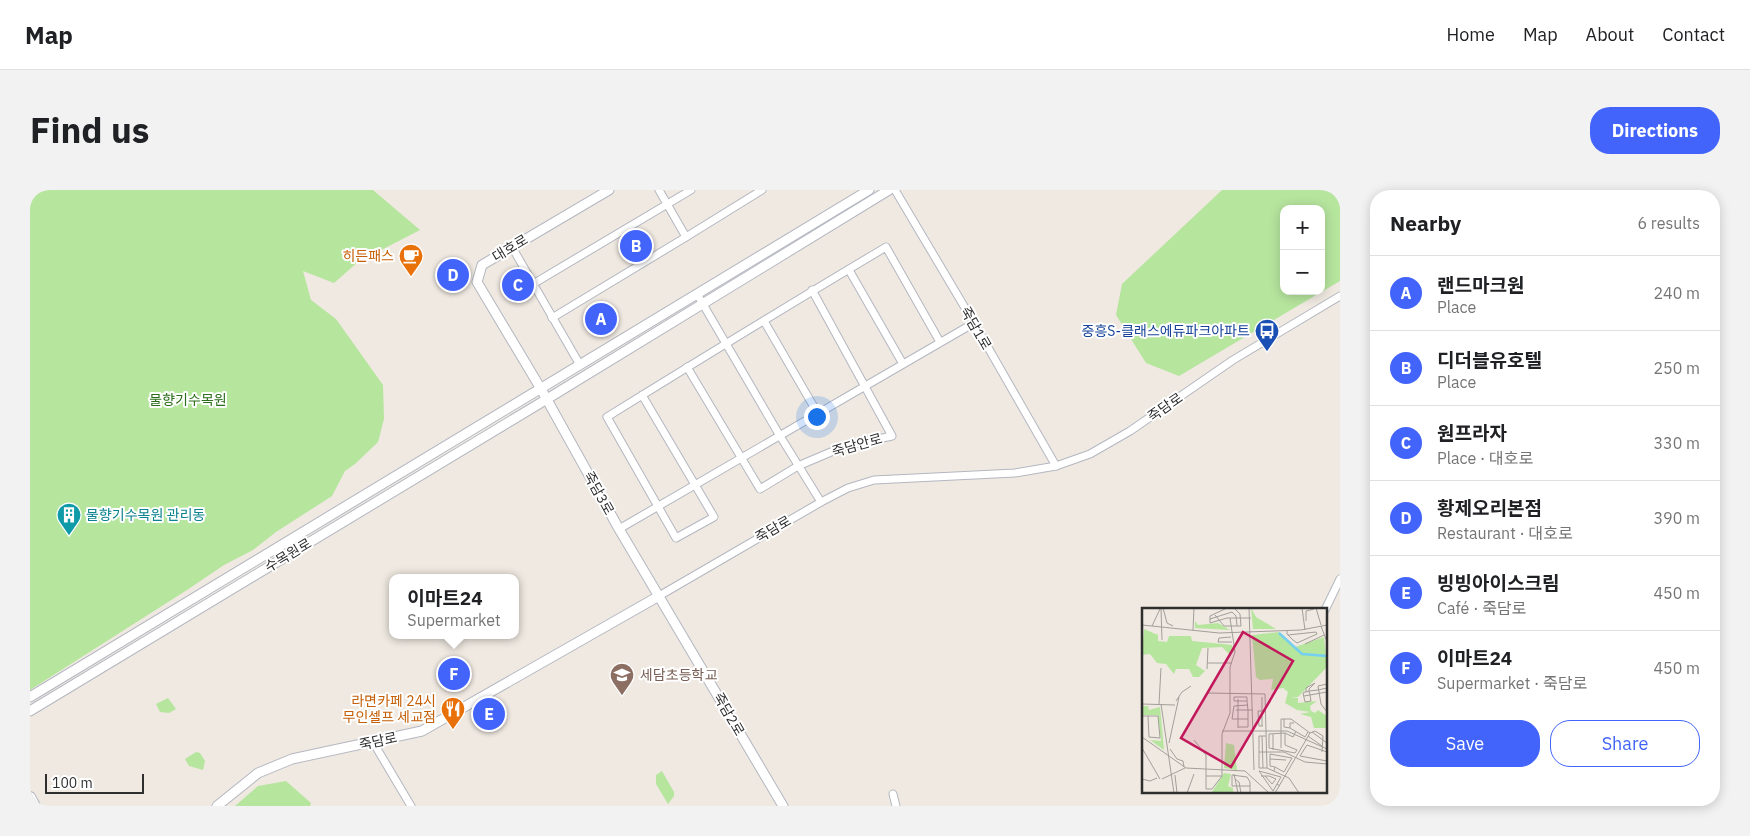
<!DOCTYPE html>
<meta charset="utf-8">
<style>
body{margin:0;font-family:"IBM Plex Sans","Noto Sans KR",sans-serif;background:#f2f2f2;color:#202124}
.controls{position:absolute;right:15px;top:15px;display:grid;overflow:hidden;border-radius:10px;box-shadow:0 2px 12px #0003}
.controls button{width:45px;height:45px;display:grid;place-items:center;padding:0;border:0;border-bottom:1px solid #e0e0e0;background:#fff;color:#202124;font:25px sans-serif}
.scale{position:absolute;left:15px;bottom:12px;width:99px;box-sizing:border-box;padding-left:5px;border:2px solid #2e2e2e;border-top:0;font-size:14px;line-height:18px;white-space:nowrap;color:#2e2e2e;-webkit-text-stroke:4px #fff;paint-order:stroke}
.you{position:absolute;left:786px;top:226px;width:18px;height:18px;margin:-12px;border:4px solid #fff;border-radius:50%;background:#1a73e8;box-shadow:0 0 0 8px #1a73e833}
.badge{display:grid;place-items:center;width:32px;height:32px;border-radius:50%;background:#4264fb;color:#fff;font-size:16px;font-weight:700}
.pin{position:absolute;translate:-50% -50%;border:2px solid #fff;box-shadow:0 1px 5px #0006}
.popup{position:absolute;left:359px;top:384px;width:130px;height:65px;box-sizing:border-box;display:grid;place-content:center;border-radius:10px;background:#fff;filter:drop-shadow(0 1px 4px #0005);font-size:16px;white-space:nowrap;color:#757577}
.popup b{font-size:19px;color:#202124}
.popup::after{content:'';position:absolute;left:50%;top:100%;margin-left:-10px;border:10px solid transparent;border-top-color:#fff}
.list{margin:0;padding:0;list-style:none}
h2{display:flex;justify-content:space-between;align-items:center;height:65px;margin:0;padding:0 20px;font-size:21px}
h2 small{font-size:16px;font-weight:400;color:#757577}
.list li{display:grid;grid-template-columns:32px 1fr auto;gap:15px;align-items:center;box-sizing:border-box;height:75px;padding:0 20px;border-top:1px solid #e0e0e0}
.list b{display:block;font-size:19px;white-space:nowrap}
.list p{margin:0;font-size:16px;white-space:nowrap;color:#757577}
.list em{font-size:16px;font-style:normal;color:#757577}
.actions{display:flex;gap:10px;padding:15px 20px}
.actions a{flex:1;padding:11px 0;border:1px solid #4264fb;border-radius:20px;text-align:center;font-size:18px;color:#4264fb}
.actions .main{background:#4264fb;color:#fff}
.map{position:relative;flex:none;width:1310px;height:616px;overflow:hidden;border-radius:20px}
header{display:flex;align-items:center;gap:30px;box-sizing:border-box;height:70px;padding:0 25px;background:#fff;border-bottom:1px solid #e0e0e0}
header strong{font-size:24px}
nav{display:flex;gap:28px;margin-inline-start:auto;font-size:18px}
.intro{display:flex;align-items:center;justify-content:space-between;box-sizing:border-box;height:120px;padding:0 30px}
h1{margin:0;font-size:35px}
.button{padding:12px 22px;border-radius:20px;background:#4264fb;color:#fff;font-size:18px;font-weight:700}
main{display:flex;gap:30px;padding:0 30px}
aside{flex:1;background:#fff;border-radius:20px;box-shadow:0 2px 12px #0003}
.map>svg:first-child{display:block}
.green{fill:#b6e59e;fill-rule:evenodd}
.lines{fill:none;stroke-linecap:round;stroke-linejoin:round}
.minor-casing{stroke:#b4b7c1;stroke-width:9}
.tertiary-casing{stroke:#b4b7c1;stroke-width:11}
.secondary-casing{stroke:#b4b7c1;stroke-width:12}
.minor{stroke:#fff;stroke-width:7}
.tertiary{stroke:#fff;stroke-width:9}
.secondary{stroke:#fff;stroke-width:10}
.labels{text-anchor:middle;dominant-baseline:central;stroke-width:4;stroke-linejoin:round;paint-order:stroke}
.street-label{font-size:14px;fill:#2e2e2e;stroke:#fff}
.food-label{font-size:14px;fill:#c56008;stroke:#fff;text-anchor:end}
.transit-label{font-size:14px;fill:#164399;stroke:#fff;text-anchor:end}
.park-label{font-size:14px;fill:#2c6e1b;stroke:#fff}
.culture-label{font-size:14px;fill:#0d838f;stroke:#fff;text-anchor:start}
.education-label{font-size:14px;fill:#785e54;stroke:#fff;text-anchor:start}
.inset-river{fill:none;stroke:#75cff0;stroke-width:2.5}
.inset-road{fill:none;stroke:#a29e99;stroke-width:1}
.view{fill:#c2185b;fill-opacity:0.15;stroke:#c2185b;stroke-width:2.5}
.inset-edge{fill:none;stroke:#2e2e2e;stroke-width:2.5}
</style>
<header>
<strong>Map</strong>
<nav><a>Home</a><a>Map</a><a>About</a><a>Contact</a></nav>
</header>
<div class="intro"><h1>Find us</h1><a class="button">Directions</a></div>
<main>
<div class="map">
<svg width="1310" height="616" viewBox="0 0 1310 616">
<rect width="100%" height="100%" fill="#efe9e1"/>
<g class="green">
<polygon points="0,0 343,0 390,40 328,72 304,93 273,81 281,110 306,129 353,195 354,229 348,252 325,274 315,281 302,306 246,342 223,360 194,375 157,400 0,500"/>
<path d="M 1192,0 L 1310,0 L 1310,91 L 1149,186 L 1116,173 L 1086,125 L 1092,94 ZM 1254,19 L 1291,19 L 1291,101 L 1254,101 Z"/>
<polygon points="138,508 146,519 139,523 130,522 126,514"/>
<polygon points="166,562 170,563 175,571 173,580 159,576 155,569"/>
<polygon points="632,581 644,602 644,606 638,614 626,594 626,585"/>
<polygon points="256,591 281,613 280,616 205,616 228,596"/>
</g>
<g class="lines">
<defs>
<g id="minor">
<polyline points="629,0 656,47 732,0"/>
<polyline points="865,0 944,133 1026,276"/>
<polyline points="482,57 550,175"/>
<polyline points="819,80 873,174"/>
<polyline points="503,94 661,0"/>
<polyline points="667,104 750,246 791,312"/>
<polyline points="522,128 656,47"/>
<polyline points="734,131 788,224"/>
<polyline points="657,177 730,299 768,276 815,256 862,246 782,100"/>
<path d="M 612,205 L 684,327 L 646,348 L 577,227 C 669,170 762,113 856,57 L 910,152"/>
<polyline points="589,339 944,133"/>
<polyline points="629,406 791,312 818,298 844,290 985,283 1026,276 1060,264 1100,241 1203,170 1310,106"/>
<polyline points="1295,420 1310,389"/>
<polyline points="343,552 381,616"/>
<polyline points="863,604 866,616"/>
</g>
<g id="tertiary">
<polyline points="579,0 452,75 447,92 511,199 589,339 753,616"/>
<polyline points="0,507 839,0"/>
<polyline points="0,521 517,209 859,0"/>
<polyline points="187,616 228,583 262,569 392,541 629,406"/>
</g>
<polyline id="secondary" points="0,607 5,616"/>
</defs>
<use href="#minor" class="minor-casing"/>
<use href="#tertiary" class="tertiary-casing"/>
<use href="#secondary" class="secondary-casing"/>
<use href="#minor" class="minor"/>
<use href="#tertiary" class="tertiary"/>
<use href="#secondary" class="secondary"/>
</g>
<defs>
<symbol id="cafe-pin" viewBox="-11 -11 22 30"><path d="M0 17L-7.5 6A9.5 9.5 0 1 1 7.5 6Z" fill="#e8710a" stroke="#fff"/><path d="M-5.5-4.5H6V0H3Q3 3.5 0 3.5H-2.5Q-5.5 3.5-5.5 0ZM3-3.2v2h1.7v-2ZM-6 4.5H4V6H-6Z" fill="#fff"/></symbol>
<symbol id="bus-pin" viewBox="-11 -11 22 30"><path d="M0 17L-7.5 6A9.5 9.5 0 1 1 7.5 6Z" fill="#1a4fb4" stroke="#fff"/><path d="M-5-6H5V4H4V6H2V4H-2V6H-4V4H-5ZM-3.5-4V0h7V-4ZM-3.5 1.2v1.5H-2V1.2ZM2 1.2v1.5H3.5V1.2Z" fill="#fff"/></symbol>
<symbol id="building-pin" viewBox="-11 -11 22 30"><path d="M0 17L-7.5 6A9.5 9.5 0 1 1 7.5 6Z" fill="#0f9aa8" stroke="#fff"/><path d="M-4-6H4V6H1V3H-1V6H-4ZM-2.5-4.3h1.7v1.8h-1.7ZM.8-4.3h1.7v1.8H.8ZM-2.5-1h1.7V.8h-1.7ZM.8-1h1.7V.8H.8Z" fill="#fff"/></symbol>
<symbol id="school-pin" viewBox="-11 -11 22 30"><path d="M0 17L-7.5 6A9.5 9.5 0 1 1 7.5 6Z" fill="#8d6e63" stroke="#fff"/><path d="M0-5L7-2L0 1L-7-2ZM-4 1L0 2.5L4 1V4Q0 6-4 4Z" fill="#fff"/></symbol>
<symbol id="restaurant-pin" viewBox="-11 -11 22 30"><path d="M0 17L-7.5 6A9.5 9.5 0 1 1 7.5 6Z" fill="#e8710a" stroke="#fff"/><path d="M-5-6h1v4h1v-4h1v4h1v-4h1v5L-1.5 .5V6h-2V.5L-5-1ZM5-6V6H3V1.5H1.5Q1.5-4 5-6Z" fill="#fff"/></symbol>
</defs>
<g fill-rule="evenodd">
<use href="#cafe-pin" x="367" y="52" width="28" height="38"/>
<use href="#bus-pin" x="1223" y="127" width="28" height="38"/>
<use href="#building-pin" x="25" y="311" width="28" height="38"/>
<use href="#school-pin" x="578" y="471" width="28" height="38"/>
<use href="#restaurant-pin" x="409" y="505" width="28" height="38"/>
</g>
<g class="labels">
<g class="street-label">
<text transform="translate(480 58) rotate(-31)">대호로</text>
<text transform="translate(946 138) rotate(60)">죽담1로</text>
<text transform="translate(1135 217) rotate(-35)">죽담로</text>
<text transform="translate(827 255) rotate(-16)">죽담안로</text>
<text transform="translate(569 303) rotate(61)">죽담3로</text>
<text transform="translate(743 339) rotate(-30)">죽담로</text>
<text transform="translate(258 365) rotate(-31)">수목원로</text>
<text transform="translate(699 524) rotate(60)">죽담2로</text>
<text transform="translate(348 551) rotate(-12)">죽담로</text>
</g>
<g class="food-label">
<text x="364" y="66">히든패스</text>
<text x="406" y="511">라면카페 24시<tspan x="406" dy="16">무인셀프 세교점</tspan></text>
</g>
<g class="transit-label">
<text x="1220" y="141">중흥S-클래스에듀파크아파트</text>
</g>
<g class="park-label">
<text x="158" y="210">물향기수목원</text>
</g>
<g class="culture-label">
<text x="56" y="325">물향기수목원 관리동</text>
</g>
<g class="education-label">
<text x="610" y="485">세담초등학교</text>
</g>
</g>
<g transform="translate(1112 418)">
<rect width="185" height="185" fill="#efe9e1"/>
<path d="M 109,0 L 114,9 L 134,21 L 111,21 ZM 53,13 L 56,17 L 76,15 L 88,22 L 53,20 ZM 2,21 L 16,27 L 16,33 L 25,34 L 27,28 L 49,28 L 50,33 L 90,37 L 92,43 L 88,47 L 80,39 L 60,40 L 54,57 L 63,63 L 57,69 L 51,69 L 47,61 L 34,61 L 32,66 L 24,56 L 15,55 L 8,46 L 0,47 ZM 137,24 L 153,39 L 182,29 L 185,59 L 156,89 L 149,89 L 156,90 L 156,95 L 175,93 L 168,98 L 169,103 L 173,105 L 176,102 L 185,108 L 185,120 L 172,120 L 169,109 L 158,106 L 168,104 L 155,102 L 143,95 L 146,84 L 141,80 L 129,82 L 131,71 L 118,72 L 114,69 L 110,27 ZM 0,98 L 6,98 L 7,102 L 18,99 L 22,142 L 8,132 L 19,133 L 16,107 L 0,107 ZM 84,135 L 92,137 L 95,162 L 82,160 ZM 82,165 L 89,166 L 86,178 L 91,180 L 91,185 L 64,185 L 70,184 Z" fill="#b6e59e"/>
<path class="inset-river" d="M 137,25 L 160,46 L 185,48"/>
<path class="inset-road" d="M 19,0 L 20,32M 21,0 L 25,15 L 31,18M 85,0 L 68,8 L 68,15 L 85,10 L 109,10M 107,0 L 112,162M 160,0 L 163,22M 174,0 L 179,17M 73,7 L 82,18 L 99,18 L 98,6 L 92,0M 68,11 L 90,4 L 94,8 L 95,18M 164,13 L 164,3 L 172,1M 0,17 L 77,25 L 159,22 L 185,17M 10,18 L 18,1M 179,18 L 185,34M 51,22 L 52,0M 145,23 L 145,26 L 151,32 L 155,35 L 175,26 L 174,24 L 146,27M 89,29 L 77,30 L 76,34 L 90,34M 163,36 L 182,27M 65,55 L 90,55M 65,61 L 66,40M 185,76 L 176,78 L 179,96 L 185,104M 164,84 L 164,80 L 173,75 L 167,81 L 167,83 L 168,87 L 169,93 L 163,94 L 161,85 L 163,84 L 164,84 L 167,83 L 176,82 L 185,80M 65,85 L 123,86 L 125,160 L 147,170 L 157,185M 162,88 L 185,84M 120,89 L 120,118M 96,91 L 96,120M 34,93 L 40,84 L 49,78M 0,96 L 33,97M 17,96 L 19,60M 19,96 L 32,185M 106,97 L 92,98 L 90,111 L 106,111M 94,102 L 111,102M 0,108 L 16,108 L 18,130 L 7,129 L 6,108M 142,111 L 142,119 L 148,120 L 148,115 L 152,115M 121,118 L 117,118 L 116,103 L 122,103M 96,119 L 106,119 L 106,102 L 105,93 L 105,89 L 92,89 L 92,93 L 105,93M 148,120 L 163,129 L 166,124M 80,123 L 145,123 L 185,141M 170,124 L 185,135M 143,125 L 127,126 L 127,140 L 153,145 L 155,142 L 143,137 L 143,125 L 151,129 L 154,123M 131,126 L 131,142M 120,128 L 121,160M 124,128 L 117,128 L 117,160 L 125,160M 166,128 L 180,138M 0,129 L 44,160 L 103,163 L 127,185M 52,132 L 64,147 L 64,181 L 70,181 L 80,168 L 80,126 L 88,105 L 88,59 L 93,44 L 88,10M 27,135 L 37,89M 0,140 L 18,171M 139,140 L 139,111 L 149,111 L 168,125M 28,141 L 35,151 L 41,153 L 42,159M 117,144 L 142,144 L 163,154 L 185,156M 185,144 L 165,137 L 158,148 L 185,153M 128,151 L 144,152M 132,163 L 133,159 L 142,164 L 150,150 L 128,146 L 128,158 L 133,159M 92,166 L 96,185M 33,167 L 35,185M 64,168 L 80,168M 119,168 L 127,168 L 134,171 L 130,176 L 123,168M 0,171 L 8,173 L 15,170M 20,171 L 43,160M 93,171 L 97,174 L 99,185M 135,176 L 131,183 L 117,163 L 139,169 L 135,176 L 138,178M 108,178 L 90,178 L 90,167 L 105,169 L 108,174 L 108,185M 45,185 L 52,166M 133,185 L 168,125 L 173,123 L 181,128 L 180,144"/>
<path class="view" d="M 101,24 L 151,53 L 89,159 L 39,130 Z"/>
<rect width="185" height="185" class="inset-edge"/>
</g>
</svg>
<div class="controls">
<button>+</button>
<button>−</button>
</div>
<div class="scale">100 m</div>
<div class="you"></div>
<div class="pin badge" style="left:571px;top:129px">A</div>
<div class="pin badge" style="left:606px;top:56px">B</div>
<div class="pin badge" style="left:488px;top:95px">C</div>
<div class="pin badge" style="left:423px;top:85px">D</div>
<div class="pin badge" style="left:459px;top:524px">E</div>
<div class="pin badge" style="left:424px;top:484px">F</div>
<div class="popup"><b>이마트24</b>Supermarket</div>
</div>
<aside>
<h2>Nearby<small>6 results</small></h2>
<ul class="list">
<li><span class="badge">A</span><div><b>랜드마크원</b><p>Place</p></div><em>240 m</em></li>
<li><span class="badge">B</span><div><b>디더블유호텔</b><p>Place</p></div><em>250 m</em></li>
<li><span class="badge">C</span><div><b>원프라자</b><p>Place · 대호로</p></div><em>330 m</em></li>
<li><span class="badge">D</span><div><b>황제오리본점</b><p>Restaurant · 대호로</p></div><em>390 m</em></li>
<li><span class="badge">E</span><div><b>빙빙아이스크림</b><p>Café · 죽담로</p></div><em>450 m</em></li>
<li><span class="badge">F</span><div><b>이마트24</b><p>Supermarket · 죽담로</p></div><em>450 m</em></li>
</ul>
<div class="actions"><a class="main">Save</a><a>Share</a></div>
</aside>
</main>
